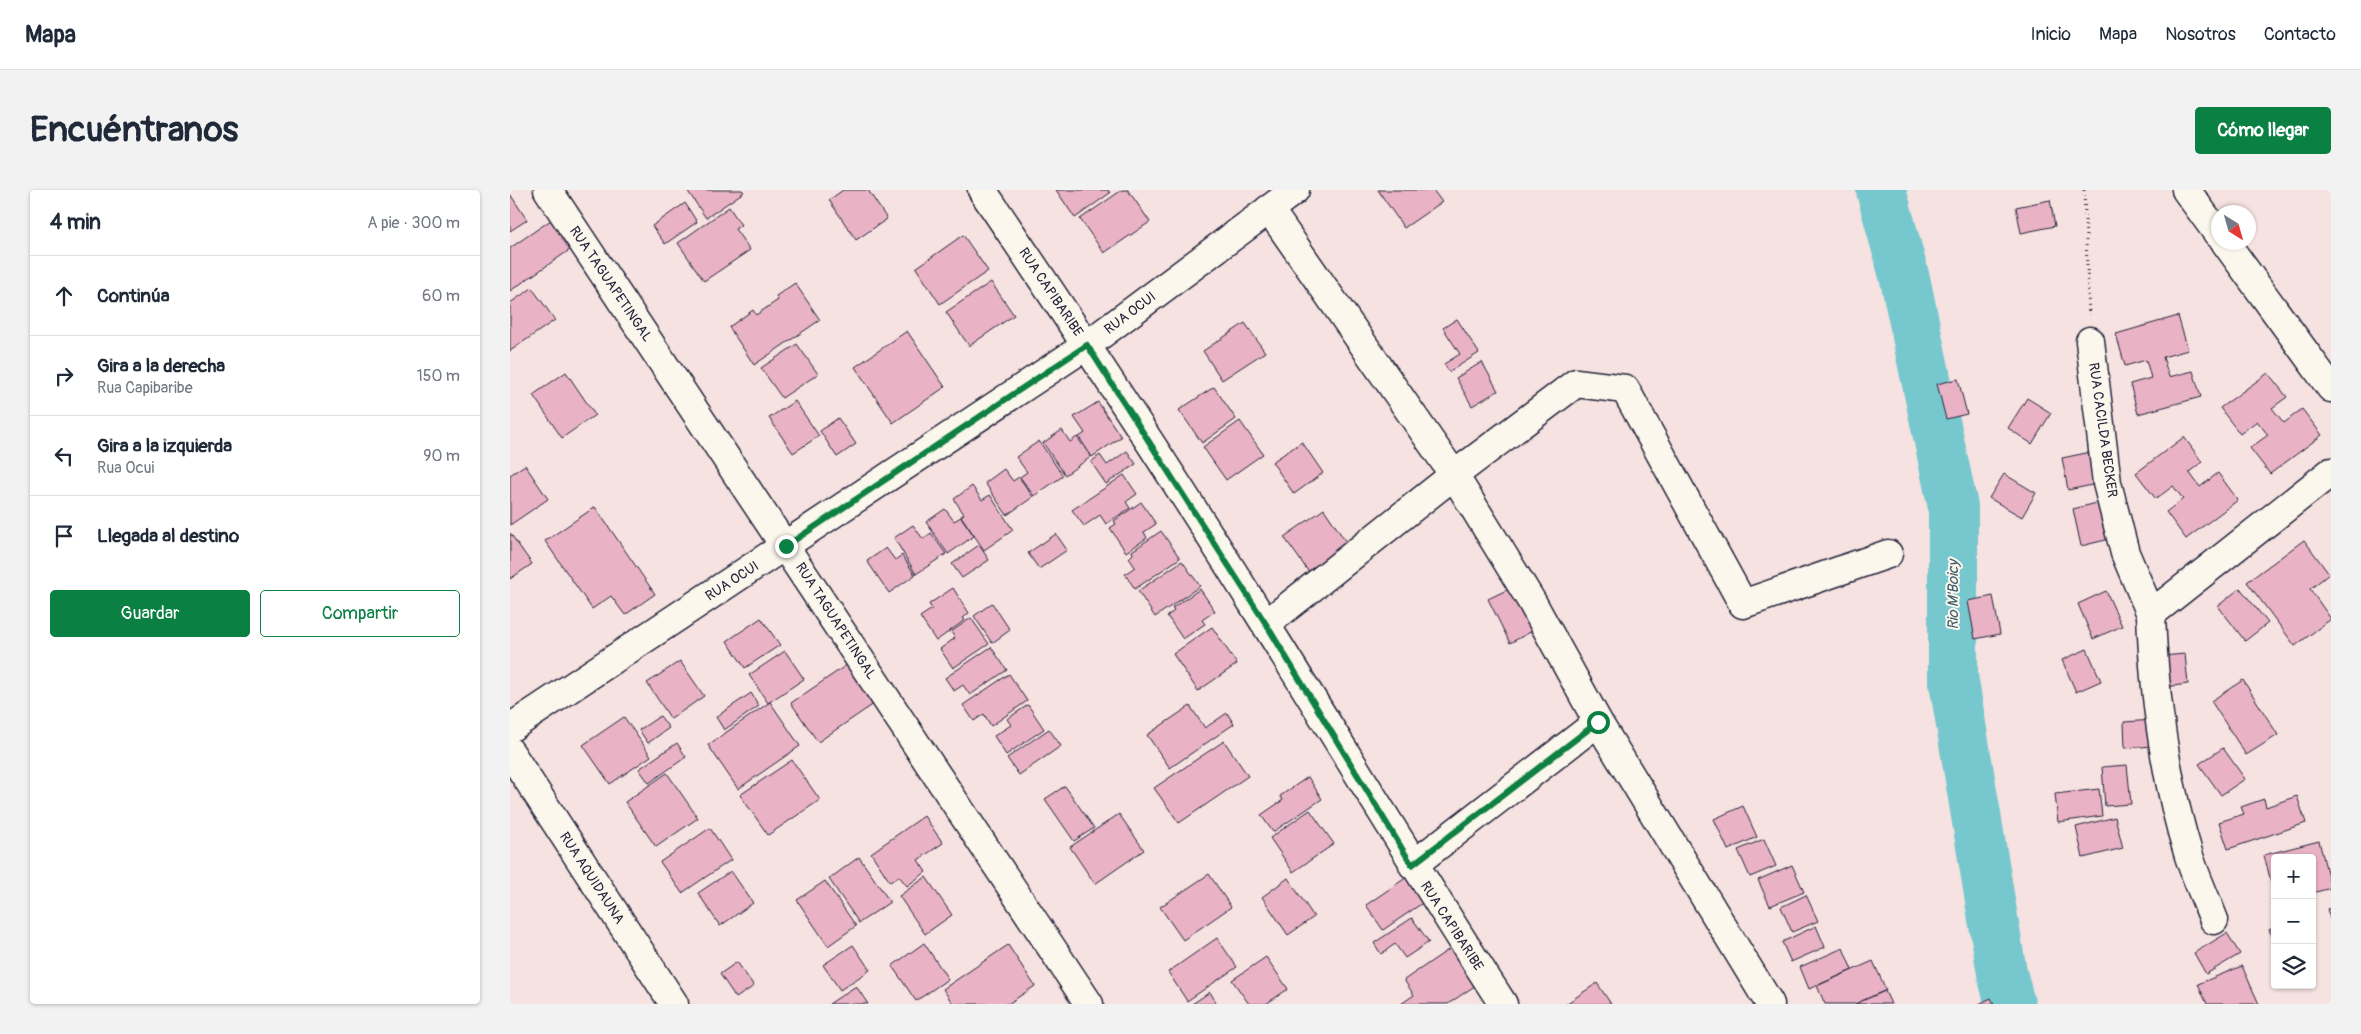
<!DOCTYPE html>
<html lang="es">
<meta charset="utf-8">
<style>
body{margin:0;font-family:Pangolin,sans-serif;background:#f2f2f3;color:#1f2937}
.controls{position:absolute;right:15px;bottom:15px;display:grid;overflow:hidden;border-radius:5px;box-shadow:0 1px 4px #0004}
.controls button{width:45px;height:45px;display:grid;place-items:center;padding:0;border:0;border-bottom:1px solid #e0e1e3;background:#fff;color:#1f2937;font:25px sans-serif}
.compass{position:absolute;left:1701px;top:15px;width:45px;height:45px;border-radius:50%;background:#fff;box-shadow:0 1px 4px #0004;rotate:143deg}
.stop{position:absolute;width:15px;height:15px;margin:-11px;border:4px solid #0b8043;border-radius:50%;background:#fff}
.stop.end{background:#0b8043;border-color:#fff;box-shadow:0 1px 5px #0008}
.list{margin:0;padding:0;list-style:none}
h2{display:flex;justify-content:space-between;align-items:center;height:65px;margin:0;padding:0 20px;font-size:21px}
h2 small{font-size:16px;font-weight:400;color:#747a83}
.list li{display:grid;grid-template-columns:32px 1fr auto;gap:15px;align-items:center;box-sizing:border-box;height:80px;padding:0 20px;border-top:1px solid #e0e1e3}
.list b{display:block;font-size:19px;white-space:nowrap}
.list p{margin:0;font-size:16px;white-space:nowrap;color:#747a83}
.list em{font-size:16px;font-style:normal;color:#747a83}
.actions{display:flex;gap:10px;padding:15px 20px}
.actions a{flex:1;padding:11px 0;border:1px solid #0b8043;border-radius:5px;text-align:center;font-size:18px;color:#0b8043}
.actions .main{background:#0b8043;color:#fff}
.icon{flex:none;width:28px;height:28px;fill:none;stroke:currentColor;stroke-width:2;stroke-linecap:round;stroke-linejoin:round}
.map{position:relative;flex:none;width:1821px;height:814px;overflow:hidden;border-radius:5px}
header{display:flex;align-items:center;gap:30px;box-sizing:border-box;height:70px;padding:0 25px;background:#fff;border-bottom:1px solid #e0e1e3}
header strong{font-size:24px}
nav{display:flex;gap:28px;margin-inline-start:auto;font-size:18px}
.intro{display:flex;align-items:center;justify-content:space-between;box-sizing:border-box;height:120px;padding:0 30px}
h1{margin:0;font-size:35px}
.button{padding:12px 22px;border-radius:5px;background:#0b8043;color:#fff;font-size:18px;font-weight:700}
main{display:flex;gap:30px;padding:0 30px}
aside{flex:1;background:#fff;border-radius:5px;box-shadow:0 1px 4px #0004}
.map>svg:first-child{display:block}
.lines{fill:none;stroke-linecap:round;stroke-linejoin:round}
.river{stroke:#76c8ce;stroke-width:50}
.building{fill:#eab2c5;stroke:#22223b}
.street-casing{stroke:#22223b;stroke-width:31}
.path{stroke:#22223b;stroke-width:3;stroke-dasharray:1 4;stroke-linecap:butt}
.street{stroke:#fbf7ec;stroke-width:28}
.route{stroke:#0b8043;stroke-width:6}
.labels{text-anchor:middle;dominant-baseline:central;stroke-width:4;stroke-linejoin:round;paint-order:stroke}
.street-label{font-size:14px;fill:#22223b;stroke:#fbf7ec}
.water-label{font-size:15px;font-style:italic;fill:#3f5c6e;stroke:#fbf7ec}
</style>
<header>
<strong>Mapa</strong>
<nav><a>Inicio</a><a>Mapa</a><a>Nosotros</a><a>Contacto</a></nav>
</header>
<div class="intro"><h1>Encuéntranos</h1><a class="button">Cómo llegar</a></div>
<main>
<aside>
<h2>4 min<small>A pie · 300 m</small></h2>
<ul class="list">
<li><svg class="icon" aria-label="ahead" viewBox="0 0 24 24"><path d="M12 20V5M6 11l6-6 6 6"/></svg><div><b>Continúa</b></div><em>60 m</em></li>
<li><svg class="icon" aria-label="right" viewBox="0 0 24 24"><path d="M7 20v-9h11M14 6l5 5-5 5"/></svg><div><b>Gira a la derecha</b><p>Rua Capibaribe</p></div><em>150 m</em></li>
<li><svg class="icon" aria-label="left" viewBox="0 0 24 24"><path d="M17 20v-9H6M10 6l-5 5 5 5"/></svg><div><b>Gira a la izquierda</b><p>Rua Ocui</p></div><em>90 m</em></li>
<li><svg class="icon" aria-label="arrive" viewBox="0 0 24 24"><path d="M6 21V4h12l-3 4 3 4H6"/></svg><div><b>Llegada al destino</b></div></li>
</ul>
<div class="actions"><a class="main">Guardar</a><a>Compartir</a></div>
</aside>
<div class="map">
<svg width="1821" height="814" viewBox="0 0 1821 814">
<rect width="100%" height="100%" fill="#f6e2e0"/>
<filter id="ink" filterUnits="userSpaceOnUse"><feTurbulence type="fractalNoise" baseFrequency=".02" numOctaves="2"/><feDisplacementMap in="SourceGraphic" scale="10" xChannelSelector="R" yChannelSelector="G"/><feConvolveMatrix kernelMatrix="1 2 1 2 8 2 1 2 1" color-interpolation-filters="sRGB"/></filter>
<g filter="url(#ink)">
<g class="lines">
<polyline class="river" points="1371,0 1395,89 1443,317 1443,486 1492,783 1500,814"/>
</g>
<g class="building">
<polygon points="177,0 232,0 234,2 196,28"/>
<polygon points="333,0 358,0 377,29 346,50 319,10"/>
<polygon points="546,0 598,0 600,3 565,28"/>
<polygon points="612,0 618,0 640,32 594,63 570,29"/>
<polygon points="868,0 923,0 932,12 894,38"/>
<polygon points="0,4 17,30 0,41"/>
<polygon points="1540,10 1545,36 1511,43 1506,17"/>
<polygon points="175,13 187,32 155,54 142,36"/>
<polygon points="219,17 231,35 225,39 240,60 194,91 168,53"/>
<polygon points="41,30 61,59 0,101 0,58"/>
<polygon points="453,45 478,81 430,114 406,78"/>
<polygon points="481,92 504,125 459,156 436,122"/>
<polygon points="285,93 310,130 244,175 219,137 243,120 246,125 268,110 266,106"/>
<polygon points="22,98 45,130 0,161 0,113"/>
<polygon points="1668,126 1678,160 1653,167 1659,187 1683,181 1691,207 1628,224 1620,194 1641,188 1636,170 1615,176 1606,144"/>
<polygon points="947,129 969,163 939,182 934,174 950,164 933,138"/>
<polygon points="735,133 755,162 712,190 693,161"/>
<polygon points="397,141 435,197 383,233 345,177"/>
<polygon points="287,154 308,184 272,208 251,178"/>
<polygon points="972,172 988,201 962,216 946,188"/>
<polygon points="56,182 85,225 52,248 23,205"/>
<polygon points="1758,183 1777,207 1762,218 1774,233 1792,219 1812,245 1760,284 1740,258 1758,245 1747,231 1730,244 1710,218"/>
<polygon points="1448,189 1457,224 1436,229 1427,194"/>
<polygon points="704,197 726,229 692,253 669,220"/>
<polygon points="1517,208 1541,223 1522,254 1498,238"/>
<polygon points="285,211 309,246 283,263 259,228"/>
<polygon points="588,212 611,247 582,267 569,247 575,243 564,227"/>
<polygon points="328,228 346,254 327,267 310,241"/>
<polygon points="730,231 753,264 716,290 693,257"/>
<polygon points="552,240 560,252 567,247 581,267 555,285 533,253"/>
<polygon points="1674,247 1692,272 1679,282 1690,297 1708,283 1728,310 1676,349 1656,322 1673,309 1663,296 1646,309 1626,283"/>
<polygon points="529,251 553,286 524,306 510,287 517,282 506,267"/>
<polygon points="792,252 813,283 784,304 762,272"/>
<polygon points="617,261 626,274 596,294 581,272 590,265 597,275"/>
<polygon points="1586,261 1592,293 1558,300 1552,268"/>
<polygon points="15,275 38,309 0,335 0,285"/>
<polygon points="494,279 503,291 509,287 523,307 497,325 475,293"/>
<polygon points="1494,284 1526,303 1512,327 1479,308"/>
<polygon points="614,285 627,304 616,312 620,318 596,334 590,325 574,336 562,320"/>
<polygon points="462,296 472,310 480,305 503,340 474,360 451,326 454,324 444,309"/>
<polygon points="1595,311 1604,348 1571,356 1563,319"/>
<polygon points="631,312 646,334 634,342 637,348 616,362 600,338 606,334 604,331"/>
<polygon points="85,317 145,404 115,425 101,406 82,419 35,351"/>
<polygon points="435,319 444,331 451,327 464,346 438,364 416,332"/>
<polygon points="814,319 842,361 803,388 774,347"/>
<polygon points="403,335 413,349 421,343 436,364 406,384 384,348"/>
<polygon points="651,341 670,368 625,399 615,384 625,377 619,368 623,364 622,361"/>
<polygon points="0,343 22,374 0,389"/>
<polygon points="546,344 557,360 529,379 518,363"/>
<polygon points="1794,350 1819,384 1800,399 1821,429 1785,456 1737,392"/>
<polygon points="469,355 479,370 452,388 442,374"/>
<polygon points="376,358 385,370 392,365 405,385 379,403 357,371"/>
<polygon points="672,371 690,396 645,427 628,401"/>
<polygon points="1005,396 1026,439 1000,453 978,409"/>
<polygon points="443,398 459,423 453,428 455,430 426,451 410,427 422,419 419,414"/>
<polygon points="1730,398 1758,433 1735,451 1708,416"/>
<polygon points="690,399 705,421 692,430 695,434 673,449 657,426 664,421 662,418"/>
<polygon points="1596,401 1612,436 1583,449 1568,414"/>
<polygon points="1483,406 1490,444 1465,449 1458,411"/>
<polygon points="482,413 500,440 482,453 464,426"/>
<polygon points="251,428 270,455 235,478 217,451"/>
<polygon points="461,428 479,454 443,478 430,459 445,448 441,442"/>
<polygon points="702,437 727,474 688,501 663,464"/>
<polygon points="481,457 497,480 460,505 453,495 444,501 435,488"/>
<polygon points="1577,459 1591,491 1566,502 1552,470"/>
<polygon points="275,461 294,489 258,513 239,485"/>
<polygon points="1675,464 1678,494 1655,497 1652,466"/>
<polygon points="170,471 194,506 161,529 137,493"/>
<polygon points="341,472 368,511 308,552 281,513"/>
<polygon points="499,484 517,511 481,536 474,524 464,531 453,515"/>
<polygon points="1733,490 1768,545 1736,565 1701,511"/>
<polygon points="241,503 249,516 214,540 206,527"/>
<polygon points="260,512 290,556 228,599 198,555"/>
<polygon points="518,515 534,539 496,565 484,546 501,535 497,529"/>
<polygon points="680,516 695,538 717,523 724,534 660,578 637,545"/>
<polygon points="150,526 159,538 138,553 129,540"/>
<polygon points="114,527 141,566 100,594 73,555"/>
<polygon points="1644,530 1645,556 1615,558 1614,532"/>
<polygon points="539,539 551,556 509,585 497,568"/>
<polygon points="714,551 738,586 669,633 644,598"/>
<polygon points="167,553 176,567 139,593 129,579"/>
<polygon points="1713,558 1735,589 1711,605 1689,574"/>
<polygon points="282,570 310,610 258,645 230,605"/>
<polygon points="1617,575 1621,614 1595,616 1592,577"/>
<polygon points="157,583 188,628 146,657 115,612"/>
<polygon points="798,587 812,609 763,642 751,625 773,610 770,606"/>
<polygon points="555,596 584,638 564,651 535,609"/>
<polygon points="1589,599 1592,626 1548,632 1545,604"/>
<polygon points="1787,606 1796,633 1718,659 1709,632 1734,624 1731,617 1754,609 1756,617"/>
<polygon points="1233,616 1247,647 1218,660 1204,629"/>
<polygon points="800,620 824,654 783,682 760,648"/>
<polygon points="609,624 634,660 585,694 560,657"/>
<polygon points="414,626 433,653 408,670 416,682 397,696 389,686 380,692 361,663"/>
<polygon points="1605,627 1613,658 1573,668 1566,637"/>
<polygon points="200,638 221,670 172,703 150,672"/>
<polygon points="1254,649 1266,676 1240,687 1228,660"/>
<polygon points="1809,651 1821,698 1802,703 1802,668 1765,668 1765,707 1754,665"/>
<polygon points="349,667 380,712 349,733 319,689"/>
<polygon points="1282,675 1294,702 1260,716 1248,690"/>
<polygon points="221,681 243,713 210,736 188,703"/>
<polygon points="699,684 721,717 673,750 650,717"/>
<polygon points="416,687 442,725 415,744 389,706"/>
<polygon points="897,687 914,712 873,740 856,715"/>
<polygon points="778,688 804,727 778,745 752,707"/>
<polygon points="315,691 346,736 318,756 287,710"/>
<polygon points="1296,705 1308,731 1282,742 1271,717"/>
<polygon points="1821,718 1821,732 1817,719"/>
<polygon points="902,728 919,752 895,768 885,754 871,764 864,753"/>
<polygon points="1306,736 1315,757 1281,772 1272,752"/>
<polygon points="1765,737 1765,751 1759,740"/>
<polygon points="1717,743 1730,764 1696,784 1684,763"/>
<polygon points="707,748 727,777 677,811 658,782"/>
<polygon points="414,753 438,789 406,811 382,776"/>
<polygon points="343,755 360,780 330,800 313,775"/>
<polygon points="498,755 525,796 498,814 443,814 433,799"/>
<polygon points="941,758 966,795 938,814 891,814 904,805 894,790"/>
<polygon points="1333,758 1342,780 1299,799 1290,777"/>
<polygon points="756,767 778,799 756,814 739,814 722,790"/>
<polygon points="1363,771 1376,800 1345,814 1315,814 1307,796"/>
<polygon points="227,772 244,796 226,808 210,784"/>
<polygon points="1732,776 1749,814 1697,814 1688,794"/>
<polygon points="1087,793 1101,814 1056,814"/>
<polygon points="346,796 358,814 319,814"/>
<polygon points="1375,801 1381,814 1345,814"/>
<polygon points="700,802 707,814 682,814"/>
<polygon points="1481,808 1484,814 1469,814"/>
</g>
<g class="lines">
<defs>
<g id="street">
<polyline points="38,0 579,814"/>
<path d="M 472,0 C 569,143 665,288 756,435 C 835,561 912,689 993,814"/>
<polyline points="1676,0 1708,44"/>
<polyline points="759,19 944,285 1022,412 1088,532 1260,814"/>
<polyline points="1715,52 1821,198"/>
<polyline points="1580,151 1597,293 1615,363 1641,424 1821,282"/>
<path d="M 1641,424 C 1644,505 1655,589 1679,666 C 1686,688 1696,709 1704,730"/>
<polyline points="756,434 944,285 1066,193 1115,199 1233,414 1378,364"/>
<polyline points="0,538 577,155 785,0"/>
<polyline points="0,562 164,814"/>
<polyline points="903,675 1088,532"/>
</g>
</defs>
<use href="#street" class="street-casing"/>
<polyline class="path" points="1574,0 1579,125"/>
<use href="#street" class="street"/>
</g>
</g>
<g class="lines" filter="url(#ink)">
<polyline class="route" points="276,356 577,155 756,434 902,675 1088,532"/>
</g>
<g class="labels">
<g class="street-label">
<text transform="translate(101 94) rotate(56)">RUA TAGUAPETINGAL</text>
<text transform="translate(541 102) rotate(56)">RUA CAPIBARIBE</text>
<text transform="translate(620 123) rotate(-37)">RUA OCUI</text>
<text transform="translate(1593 240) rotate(82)">RUA CACILDA BECKER</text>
<text transform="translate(222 391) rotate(-33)">RUA OCUI</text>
<text transform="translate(326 431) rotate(57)">RUA TAGUAPETINGAL</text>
<text transform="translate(82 688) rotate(57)">RUA AQUIDAUNA</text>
<text transform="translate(942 736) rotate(57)">RUA CAPIBARIBE</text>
</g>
<g class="water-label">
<text transform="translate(1443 405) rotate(-90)">Rio M'Boicy</text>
</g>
</g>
</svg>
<div class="controls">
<button>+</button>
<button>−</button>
<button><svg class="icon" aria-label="layers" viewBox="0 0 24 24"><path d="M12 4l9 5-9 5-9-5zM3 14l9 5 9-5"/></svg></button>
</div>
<svg class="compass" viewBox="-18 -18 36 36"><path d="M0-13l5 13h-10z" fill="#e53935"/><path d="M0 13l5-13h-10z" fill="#747a83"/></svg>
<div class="stop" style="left:1088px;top:532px"></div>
<div class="stop end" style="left:276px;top:356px"></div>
</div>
</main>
